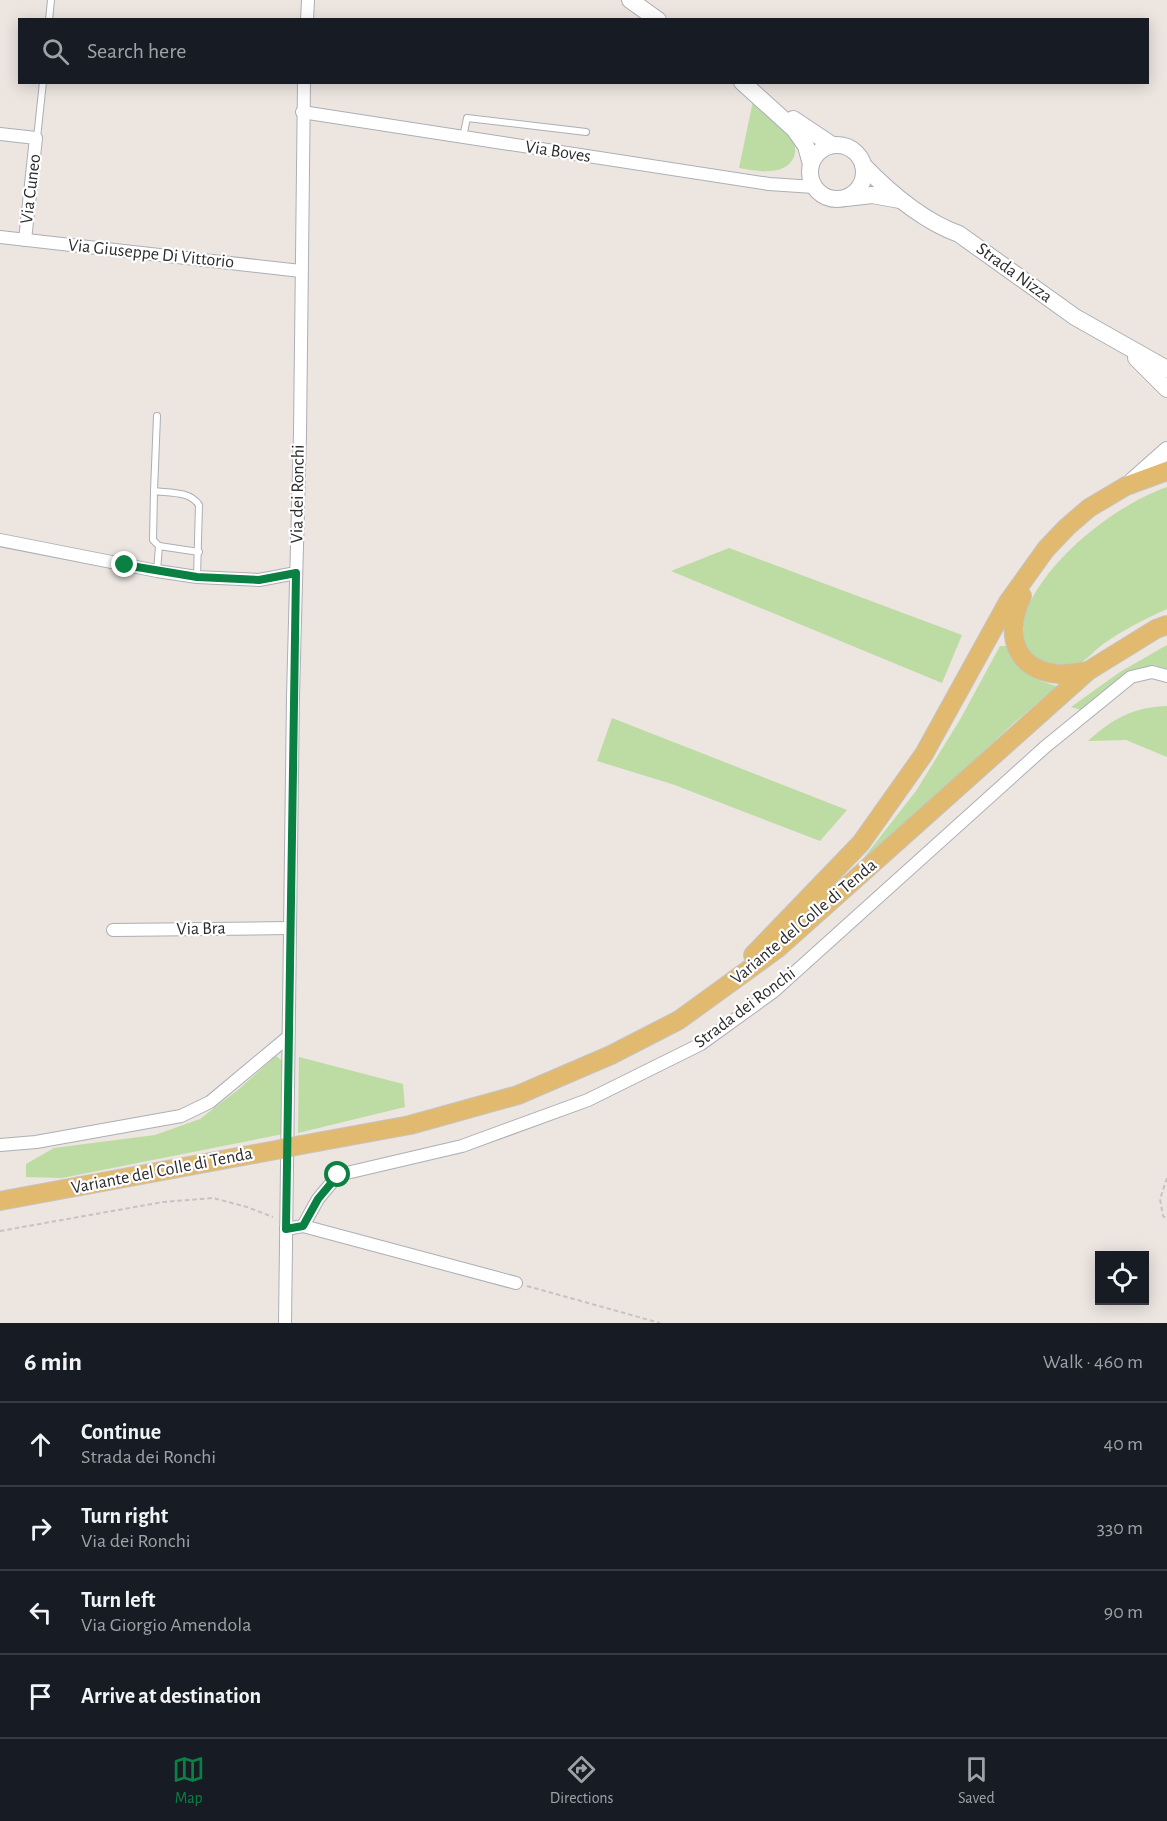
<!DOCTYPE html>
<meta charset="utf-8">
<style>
body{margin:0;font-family:"Alegreya Sans",sans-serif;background:#20242c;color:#f1f3f6}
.controls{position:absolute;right:18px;bottom:18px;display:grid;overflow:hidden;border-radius:0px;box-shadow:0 3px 15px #0003}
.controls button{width:54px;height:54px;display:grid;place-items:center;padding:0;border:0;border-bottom:2px solid #363941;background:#171b24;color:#f1f3f6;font:30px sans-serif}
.stop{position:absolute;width:18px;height:18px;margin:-14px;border:4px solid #0b8043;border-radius:50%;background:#fff}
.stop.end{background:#0b8043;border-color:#fff;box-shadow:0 2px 6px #0008}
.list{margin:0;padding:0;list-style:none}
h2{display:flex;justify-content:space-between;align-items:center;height:78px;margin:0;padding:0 24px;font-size:26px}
h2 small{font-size:20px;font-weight:400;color:#9ea1a6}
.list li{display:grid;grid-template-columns:39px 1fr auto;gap:18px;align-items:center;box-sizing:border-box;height:84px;padding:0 24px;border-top:2px solid #363941}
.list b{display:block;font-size:22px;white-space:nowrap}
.list p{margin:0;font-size:20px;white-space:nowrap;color:#9ea1a6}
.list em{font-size:20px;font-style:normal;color:#9ea1a6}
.icon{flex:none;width:33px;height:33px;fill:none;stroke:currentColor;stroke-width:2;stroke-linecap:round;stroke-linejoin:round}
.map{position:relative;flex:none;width:1167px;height:1323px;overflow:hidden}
.search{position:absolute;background:#171b24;box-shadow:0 3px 15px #0003;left:18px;right:18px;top:18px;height:66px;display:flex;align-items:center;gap:15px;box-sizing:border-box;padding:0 21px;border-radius:0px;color:#9ea1a6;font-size:22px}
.sheet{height:414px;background:#171b24}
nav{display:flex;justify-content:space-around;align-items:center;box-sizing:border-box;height:84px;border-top:2px solid #363941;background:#171b24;font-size:16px;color:#9ea1a6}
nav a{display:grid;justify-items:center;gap:3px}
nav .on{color:#0b8043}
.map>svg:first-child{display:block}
.green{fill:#bcdca3}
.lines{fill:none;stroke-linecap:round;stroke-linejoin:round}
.lane-casing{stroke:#acafb6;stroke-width:8}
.street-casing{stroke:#acafb6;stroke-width:14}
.secondary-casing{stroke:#acafb6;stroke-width:18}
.primary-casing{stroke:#c4c4c4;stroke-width:20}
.path{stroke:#c4c4c4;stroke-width:2;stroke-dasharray:4.5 3;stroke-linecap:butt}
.lane{stroke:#fff;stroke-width:6}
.street{stroke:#fff;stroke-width:12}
.secondary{stroke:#fff;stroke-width:16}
.primary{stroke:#e1ba6f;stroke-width:18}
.primary-bridge-casing{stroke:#c4c4c4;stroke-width:20;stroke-linecap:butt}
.primary-bridge{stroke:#e1ba6f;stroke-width:18}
.route{stroke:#0b8043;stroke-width:8}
.labels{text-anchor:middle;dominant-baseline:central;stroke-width:4.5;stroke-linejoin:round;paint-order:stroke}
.street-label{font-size:18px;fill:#2c2c2c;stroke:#fff}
</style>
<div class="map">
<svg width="1167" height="1323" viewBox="0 0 1167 1323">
<rect width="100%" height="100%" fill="#ece5e0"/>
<g class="green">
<path d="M 753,101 C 764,110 780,119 788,131 C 794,138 797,149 794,157 C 785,177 756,171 739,168 Z"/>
<path d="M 1167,487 L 1167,609 C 1145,619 1123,630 1103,644 C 1095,650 1087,660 1078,664 C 1065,669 1050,666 1038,660 C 1027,654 1023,640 1024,629 C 1024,623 1024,616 1026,611 C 1048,558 1114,506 1167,487 Z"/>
<polygon points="729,548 962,635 942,683 671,571"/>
<polygon points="1167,645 1167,669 1154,665 1128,674 1081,710 1071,707 1120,672"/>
<path d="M 1000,646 L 1007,646 C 1019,673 1030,678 1057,686 L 1015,722 L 865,862 L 855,869 L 916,791 L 961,718 Z"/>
<path d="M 1167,706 L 1167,757 L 1126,740 L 1088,741 C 1112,719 1133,707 1167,706 Z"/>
<polygon points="612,718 847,810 820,841 672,784 597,761"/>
<polygon points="276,1056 285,1063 283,1134 62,1178 26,1177 26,1164 54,1148 155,1135 200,1119 239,1089"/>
<polygon points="299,1057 403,1084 405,1107 298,1133"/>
</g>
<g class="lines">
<defs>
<g id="lane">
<polyline points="49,20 51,0"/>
<polyline points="463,137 467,118 586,132"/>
<polyline points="37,138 43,82"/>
<polyline points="154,491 157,416"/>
<polyline points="159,546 199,552"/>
<path d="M 157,571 L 159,546 L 153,540 L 154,491 C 170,493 190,491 199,505 L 197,577"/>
</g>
<g id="street">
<polyline points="307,20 308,0"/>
<polyline points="302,112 769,184 814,187"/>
<polyline points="0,134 36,138 25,240"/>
<polyline points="0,237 301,271"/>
<polyline points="0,540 157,571 197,577 259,580 296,573"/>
<polyline points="113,930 290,928"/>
<polyline points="0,1145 36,1142 181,1116 210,1102 288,1037"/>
<polyline points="303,1226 516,1283"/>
<polyline points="286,1229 303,1226 318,1199 338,1175 462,1146 588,1100 701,1044 773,992 1045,747 1131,677 1152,672 1167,676"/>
<polyline points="285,1323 293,696 300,433 304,82"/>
</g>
<g id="secondary">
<polyline points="630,0 658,20"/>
<polyline points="742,82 794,129 806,146 811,164"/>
<polyline points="793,119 832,145"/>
<circle cx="837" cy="172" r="27"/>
<path d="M 863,165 C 890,193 923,221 959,234 L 1075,317 L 1167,369"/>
<polyline points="846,198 872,195 900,200"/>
<polyline points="1136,358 1167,389"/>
<polyline points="1132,481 1167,450"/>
</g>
<g id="primary">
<path d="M 1022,596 C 1005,633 1013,670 1059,674 C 1069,674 1078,672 1088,671"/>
<polyline points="753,955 861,843 924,754 1008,602 1046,549 1067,527 1089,508 1126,486 1167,471"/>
<polyline points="301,1145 410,1125 518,1095 611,1055 679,1020 777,949 1088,671 1156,629 1167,625"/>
<polyline points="0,1201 276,1150"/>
</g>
</defs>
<use href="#lane" class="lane-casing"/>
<use href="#street" class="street-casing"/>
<use href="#secondary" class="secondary-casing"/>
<use href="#primary" class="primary-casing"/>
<g class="path">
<polyline points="1167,1178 1160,1199 1163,1216 1167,1219"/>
<polyline points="0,1231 163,1202 213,1198 247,1207 273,1217"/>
<polyline points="527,1286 660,1323"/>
</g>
<use href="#lane" class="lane"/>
<use href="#street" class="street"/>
<use href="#secondary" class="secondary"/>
<use href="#primary" class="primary"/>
<defs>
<polyline id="primary-bridge" points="276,1150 301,1145"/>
</defs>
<use href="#primary-bridge" class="primary-bridge-casing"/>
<use href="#primary-bridge" class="primary-bridge"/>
</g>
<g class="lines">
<polyline class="route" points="125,565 197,577 259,580 296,573 286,1229 303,1226 318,1199 338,1175"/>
</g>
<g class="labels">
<g class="street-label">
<text transform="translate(558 152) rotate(9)">Via Boves</text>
<text transform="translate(31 189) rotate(-83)">Via Cuneo</text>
<text transform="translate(151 254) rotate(6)">Via Giuseppe Di Vittorio</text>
<text transform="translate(1014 273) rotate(36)">Strada Nizza</text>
<text transform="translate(298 494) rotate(-89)">Via dei Ronchi</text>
<text transform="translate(804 922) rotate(-40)">Variante del Colle di Tenda</text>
<text transform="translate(201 929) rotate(-1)">Via Bra</text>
<text transform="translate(745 1008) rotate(-37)">Strada dei Ronchi</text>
<text transform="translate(162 1171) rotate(-11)">Variante del Colle di Tenda</text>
</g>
</g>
</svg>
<div class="controls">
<button><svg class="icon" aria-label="locate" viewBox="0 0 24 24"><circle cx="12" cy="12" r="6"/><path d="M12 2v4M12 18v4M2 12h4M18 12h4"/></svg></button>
</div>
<div class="stop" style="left:338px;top:1175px"></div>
<div class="stop end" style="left:125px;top:565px"></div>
<div class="search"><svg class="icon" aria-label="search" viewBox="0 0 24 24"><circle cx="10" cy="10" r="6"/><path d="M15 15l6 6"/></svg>Search here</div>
</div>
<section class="sheet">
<h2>6 min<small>Walk · 460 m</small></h2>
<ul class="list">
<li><svg class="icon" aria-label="ahead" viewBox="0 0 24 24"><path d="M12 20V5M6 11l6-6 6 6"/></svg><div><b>Continue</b><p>Strada dei Ronchi</p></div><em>40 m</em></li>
<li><svg class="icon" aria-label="right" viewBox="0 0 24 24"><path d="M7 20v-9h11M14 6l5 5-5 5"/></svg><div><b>Turn right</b><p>Via dei Ronchi</p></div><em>330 m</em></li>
<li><svg class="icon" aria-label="left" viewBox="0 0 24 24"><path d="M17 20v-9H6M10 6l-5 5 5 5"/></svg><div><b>Turn left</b><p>Via Giorgio Amendola</p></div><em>90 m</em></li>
<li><svg class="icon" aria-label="arrive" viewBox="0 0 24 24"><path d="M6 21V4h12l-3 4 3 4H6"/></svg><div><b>Arrive at destination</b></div></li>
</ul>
</section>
<nav>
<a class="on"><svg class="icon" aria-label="map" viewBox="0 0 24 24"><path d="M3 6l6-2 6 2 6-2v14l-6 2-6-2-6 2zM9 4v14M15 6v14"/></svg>Map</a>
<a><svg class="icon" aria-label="directions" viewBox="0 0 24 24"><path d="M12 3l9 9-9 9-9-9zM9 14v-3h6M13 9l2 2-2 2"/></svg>Directions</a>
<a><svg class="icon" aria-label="saved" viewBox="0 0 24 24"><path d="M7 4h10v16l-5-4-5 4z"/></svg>Saved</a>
</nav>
